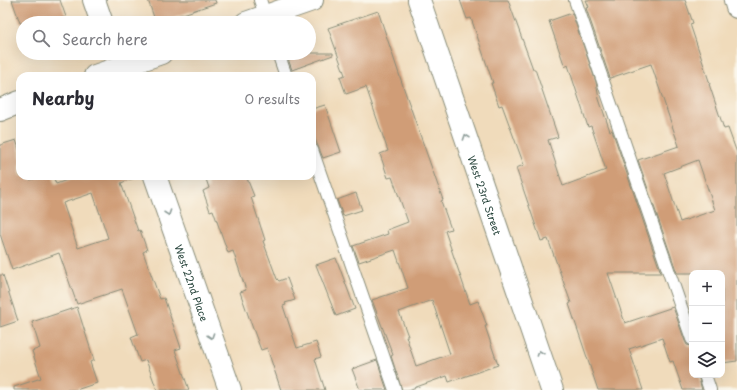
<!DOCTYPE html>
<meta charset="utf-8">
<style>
body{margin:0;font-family:"Playpen Sans",sans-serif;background:#f7f7f7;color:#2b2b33}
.controls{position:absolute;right:12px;bottom:12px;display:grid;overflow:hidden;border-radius:8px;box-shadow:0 4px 16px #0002}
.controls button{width:36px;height:36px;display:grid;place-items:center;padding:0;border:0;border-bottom:1px solid #e1e1e2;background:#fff;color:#2b2b33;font:20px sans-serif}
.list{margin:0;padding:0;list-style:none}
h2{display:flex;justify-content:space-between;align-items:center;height:52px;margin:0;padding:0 16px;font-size:17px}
h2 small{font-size:13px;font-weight:400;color:#7c7c81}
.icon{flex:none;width:22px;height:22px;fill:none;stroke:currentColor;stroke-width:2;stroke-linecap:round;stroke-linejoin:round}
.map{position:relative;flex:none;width:737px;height:390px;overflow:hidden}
.search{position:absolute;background:#fff;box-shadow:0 4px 16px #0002;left:16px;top:16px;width:300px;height:44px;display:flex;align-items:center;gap:10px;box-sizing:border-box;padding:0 14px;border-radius:22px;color:#7c7c81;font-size:15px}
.panel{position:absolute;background:#fff;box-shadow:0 4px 16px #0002;left:16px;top:72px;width:300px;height:108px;border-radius:12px}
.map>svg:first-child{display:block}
.building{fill:#d09d77;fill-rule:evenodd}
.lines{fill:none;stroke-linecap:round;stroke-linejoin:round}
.lane-casing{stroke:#888c78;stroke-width:14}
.street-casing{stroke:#888c78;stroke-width:24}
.lane{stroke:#fff;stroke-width:12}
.street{stroke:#fff;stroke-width:22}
.oneway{stroke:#8f9e9a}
.labels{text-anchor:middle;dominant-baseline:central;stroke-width:3;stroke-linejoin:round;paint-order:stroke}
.street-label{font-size:10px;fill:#1f3d34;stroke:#fbf7ec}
</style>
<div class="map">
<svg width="737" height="390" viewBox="0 0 737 390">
<rect width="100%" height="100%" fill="#fbf7ec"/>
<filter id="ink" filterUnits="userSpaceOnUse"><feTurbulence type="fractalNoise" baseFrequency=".025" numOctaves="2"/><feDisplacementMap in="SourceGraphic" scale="8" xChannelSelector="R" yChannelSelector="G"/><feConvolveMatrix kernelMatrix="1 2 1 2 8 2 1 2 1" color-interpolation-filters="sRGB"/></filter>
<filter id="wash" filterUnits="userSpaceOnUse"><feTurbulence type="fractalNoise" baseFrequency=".012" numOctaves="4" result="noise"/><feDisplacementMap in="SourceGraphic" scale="16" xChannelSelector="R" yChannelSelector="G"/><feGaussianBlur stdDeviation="0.9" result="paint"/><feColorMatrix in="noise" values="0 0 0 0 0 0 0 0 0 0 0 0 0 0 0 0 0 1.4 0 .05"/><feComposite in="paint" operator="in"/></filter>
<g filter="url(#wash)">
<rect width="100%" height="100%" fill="#f0dbbb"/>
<g id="blocks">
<g class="building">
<polygon points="12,0 60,0 66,17 60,19 62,23 20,23"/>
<polygon points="148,0 215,0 216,3 156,23"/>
<polygon points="460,0 508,0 533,69 535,69 558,137 548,140 563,186 606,170 591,126 588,127 568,65 565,67 549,21 572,13 596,82 599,99 610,131 612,130 661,273 608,273 625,323 673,307 685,341 687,345 692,346 692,375 698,375 702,390 683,390 673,361 670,362 662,338 629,349 643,390 598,390 569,304 571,303 548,239 541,241 516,168 524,165 502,105 499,106 491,83 493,83 471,18 467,19"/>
<path d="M 586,0 L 685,0 L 693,23 L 690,24 L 710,84 L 709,84 L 724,129 L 728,128 L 737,153 L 737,361 L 722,363 L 722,273 L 677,273 L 638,160 L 679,146 L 651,64 L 610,78 L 586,8 L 589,7 ZM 698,160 L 715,210 L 680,222 L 664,173 Z"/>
<path d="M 378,11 L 404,89 L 443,200 L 441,201 L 451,229 L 445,231 L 470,304 L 478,301 L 487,326 L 485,326 L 498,365 L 449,382 L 447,376 L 408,390 L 402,390 L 391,356 L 393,355 L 372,300 L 408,288 L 395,250 L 359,262 L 353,246 L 388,234 L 387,230 L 408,222 L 392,177 L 388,178 L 380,154 L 388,151 L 366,87 L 346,94 L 340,77 L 345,75 L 328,28 ZM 432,300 L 450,354 L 416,366 L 406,336 L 408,336 L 399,312 Z"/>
<polygon points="286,53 333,53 333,55 292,70"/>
<polygon points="325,105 341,152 323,158 312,132 312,109"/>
<path d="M 16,140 L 20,152 L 20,176 L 28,176 L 30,180 L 42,176 L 53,176 L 56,184 L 78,176 L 133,176 L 134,178 L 121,183 L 138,231 L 140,230 L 147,250 L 143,252 L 160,299 L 164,298 L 181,348 L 175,350 L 189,390 L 157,390 L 146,360 L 140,362 L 131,337 L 138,334 L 122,289 L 77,304 L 59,253 L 12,270 L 0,234 L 0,145 ZM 93,193 L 108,238 L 78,248 L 63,203 Z"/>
<polygon points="205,176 246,176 254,196 251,197 265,240 263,241 277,279 279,281 287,278 295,300 285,303 286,305 283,306 297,348 316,342 321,357 315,359 325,390 281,390 267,348 261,350 252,326 240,292 246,290 233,251 228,253 213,210 210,211 203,191 209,188"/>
<polygon points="356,193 362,210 343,216 337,200"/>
<polygon points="336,258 355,309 336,316 316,265"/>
<polygon points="0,275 3,275 18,321 0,327"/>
<polygon points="77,307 94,360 90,362 97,383 76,390 14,390 14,387 41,378 32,351 40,348 32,322"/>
<polygon points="377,360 387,390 360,390 352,369"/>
</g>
</g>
</g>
<g filter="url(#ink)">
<use href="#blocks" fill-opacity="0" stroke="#888c78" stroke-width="1"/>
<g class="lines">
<defs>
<g id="lane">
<polyline points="260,0 267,20"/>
<polyline points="575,0 692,339"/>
<polyline points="278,53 286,76"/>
<polyline points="312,150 395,390"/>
<polyline points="705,375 710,390"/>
</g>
<g id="street">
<polyline points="94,0 102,23"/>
<path id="s1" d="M 419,0 L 552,390"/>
<polyline points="735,0 737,7"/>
<polyline points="246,23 312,0"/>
<polyline points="95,76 161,53"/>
<polyline points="0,110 20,102"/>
<path id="s2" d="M 155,176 L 230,390"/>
</g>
</defs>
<use href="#lane" class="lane-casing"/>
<use href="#street" class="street-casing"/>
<use href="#lane" class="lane"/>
<use href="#street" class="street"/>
</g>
<defs><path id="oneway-chevron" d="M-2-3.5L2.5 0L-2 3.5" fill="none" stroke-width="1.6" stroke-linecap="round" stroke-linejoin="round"/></defs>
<g class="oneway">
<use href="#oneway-chevron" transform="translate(466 137) rotate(-109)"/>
<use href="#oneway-chevron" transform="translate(168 213) rotate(71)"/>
<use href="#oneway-chevron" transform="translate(211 336) rotate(71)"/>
<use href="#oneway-chevron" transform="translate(540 353) rotate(-109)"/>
</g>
</g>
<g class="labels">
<g class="street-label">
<text stroke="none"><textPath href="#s1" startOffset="206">West 23rd Street</textPath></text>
<text stroke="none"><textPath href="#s2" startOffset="113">West 22nd Place</textPath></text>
</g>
</g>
</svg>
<div class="controls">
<button>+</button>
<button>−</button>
<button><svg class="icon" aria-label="layers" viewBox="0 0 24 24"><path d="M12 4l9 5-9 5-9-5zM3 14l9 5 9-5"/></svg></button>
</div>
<div class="search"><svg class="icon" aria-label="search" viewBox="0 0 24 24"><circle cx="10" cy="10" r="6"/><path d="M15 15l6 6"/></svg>Search here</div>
<section class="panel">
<h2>Nearby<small>0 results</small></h2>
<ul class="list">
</ul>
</section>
</div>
